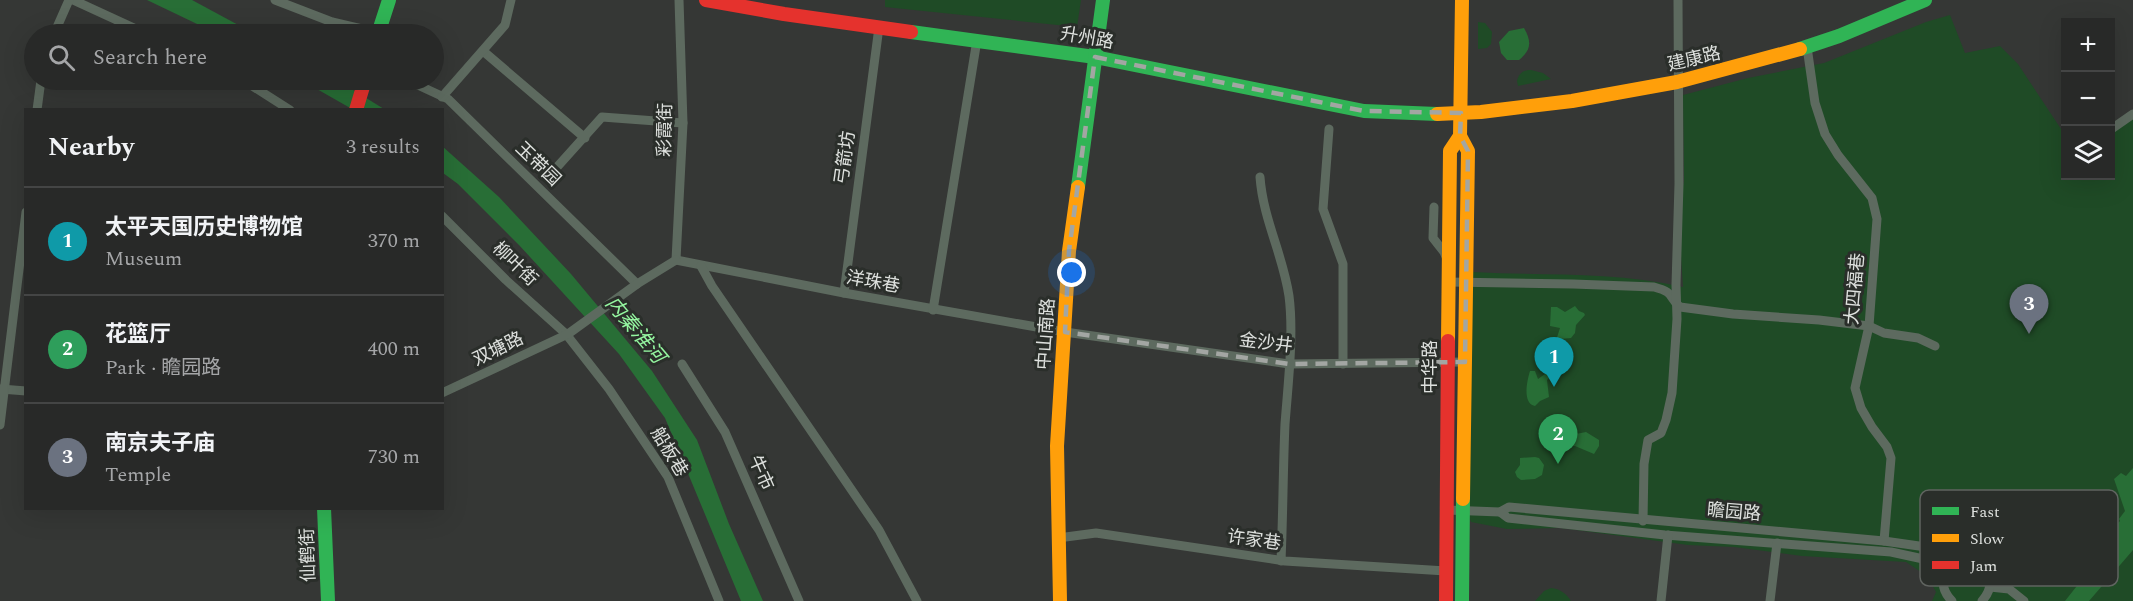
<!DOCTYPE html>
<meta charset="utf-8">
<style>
body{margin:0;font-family:Spectral,"Noto Sans SC",serif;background:#343534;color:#f1f3f6}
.controls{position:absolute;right:18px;top:18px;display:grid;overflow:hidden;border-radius:0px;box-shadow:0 6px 24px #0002}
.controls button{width:54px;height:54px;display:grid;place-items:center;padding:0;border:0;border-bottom:2px solid #444545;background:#282928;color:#f1f3f6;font:30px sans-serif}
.you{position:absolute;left:1072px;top:273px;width:21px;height:21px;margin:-15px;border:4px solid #fff;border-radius:50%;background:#1a73e8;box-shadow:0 0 0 9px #1a73e833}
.badge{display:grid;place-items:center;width:39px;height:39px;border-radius:50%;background:#a3a6a3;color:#fff;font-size:20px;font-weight:700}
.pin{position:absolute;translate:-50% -50px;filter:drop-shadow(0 2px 3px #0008)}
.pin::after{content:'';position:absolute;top:32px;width:21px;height:18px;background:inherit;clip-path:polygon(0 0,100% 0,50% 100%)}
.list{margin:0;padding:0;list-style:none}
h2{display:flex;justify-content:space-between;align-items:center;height:78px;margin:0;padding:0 24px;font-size:26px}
h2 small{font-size:20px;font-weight:400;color:#a5a6a8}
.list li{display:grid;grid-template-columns:39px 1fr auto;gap:18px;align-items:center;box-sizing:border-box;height:108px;padding:0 24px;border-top:2px solid #444545}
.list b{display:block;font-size:22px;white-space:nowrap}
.list p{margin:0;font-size:20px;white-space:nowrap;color:#a5a6a8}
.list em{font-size:20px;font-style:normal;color:#a5a6a8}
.icon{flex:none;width:33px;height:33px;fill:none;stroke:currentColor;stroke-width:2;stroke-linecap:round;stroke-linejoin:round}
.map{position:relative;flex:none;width:2133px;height:601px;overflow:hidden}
.search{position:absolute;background:#282928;box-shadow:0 6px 24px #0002;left:24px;top:24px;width:420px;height:66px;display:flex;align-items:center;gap:15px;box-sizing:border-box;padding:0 21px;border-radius:33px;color:#a5a6a8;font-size:22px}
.panel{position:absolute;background:#282928;box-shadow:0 6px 24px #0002;left:24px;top:108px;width:420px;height:402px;border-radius:0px}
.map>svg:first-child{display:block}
.green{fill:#1f4b26}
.water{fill:#286e36}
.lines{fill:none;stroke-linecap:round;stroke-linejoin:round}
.street{stroke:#5d6a5f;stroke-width:9}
.fast{stroke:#30b455;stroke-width:14}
.slow{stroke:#ff9f0a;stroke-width:14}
.jam{stroke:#e5322d;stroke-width:14}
.marked{fill:none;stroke:#a3a6a3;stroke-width:4.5;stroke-dasharray:12 8;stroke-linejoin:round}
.labels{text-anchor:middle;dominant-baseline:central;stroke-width:6;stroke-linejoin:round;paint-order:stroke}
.street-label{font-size:18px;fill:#dee1de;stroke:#2a2e2a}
.water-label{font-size:20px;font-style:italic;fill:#95f7a1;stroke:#2a2e2a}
.key{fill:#2a2e2a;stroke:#606460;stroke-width:1.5}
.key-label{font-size:16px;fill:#dee1de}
</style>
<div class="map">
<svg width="2133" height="601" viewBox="0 0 2133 601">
<rect width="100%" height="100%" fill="#353735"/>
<g class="green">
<polygon points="885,0 1081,0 1077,27 885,7"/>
<path d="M 1950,15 L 1965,53 L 2000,46 L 2018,64 L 2065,135 L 2066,176 L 2110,176 L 2111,128 L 2133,112 L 2133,601 L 1932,601 L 1936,592 L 1927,576 L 1906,562 L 1802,556 L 1734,547 L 1688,545 L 1561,528 L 1507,529 L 1471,522 L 1461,494 L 1473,272 C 1543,276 1613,271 1683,287 L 1678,211 L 1684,181 L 1683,95 L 1748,78 L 1824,63 L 1926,22 Z"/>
<polygon points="1478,22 1485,23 1492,32 1491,44 1487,48 1478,49"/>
<path d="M 1531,70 L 1543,73 L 1551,79 L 1518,86 L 1517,81 C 1519,73 1523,70 1531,70 Z"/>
<path d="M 1551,588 C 1560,589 1566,593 1571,601 L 1535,601 L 1544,591 Z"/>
</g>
<g class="water">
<polygon points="147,0 192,0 255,34 218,34"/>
<path d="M 1524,28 C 1532,42 1531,50 1519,60 L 1507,60 L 1501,53 L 1499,42 L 1509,31 Z"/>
<polygon points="301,80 337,80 384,109 352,109"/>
<polygon points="442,146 499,197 571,274 652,371 697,440 729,524 763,601 741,601 665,418 619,354 519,245 458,184 443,173"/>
<path d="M 1575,306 L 1579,311 L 1584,313 L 1585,315 L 1576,325 L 1575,333 L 1571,338 L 1560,339 L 1554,353 L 1553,359 L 1558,369 L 1547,380 L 1549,397 L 1540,401 L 1535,406 C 1522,403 1527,381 1530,371 L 1535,371 L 1538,379 L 1545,374 L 1545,358 L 1543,348 L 1546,347 L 1549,352 L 1553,350 L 1560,328 L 1550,326 L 1551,307 L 1557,307 L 1565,312 Z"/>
<polygon points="1571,429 1576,434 1586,432 1599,440 1599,446 1594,454 1575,446 1561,446 1559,432"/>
<polygon points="1535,457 1539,458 1544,465 1542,475 1535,479 1521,480 1517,477 1515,472 1520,465 1520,458"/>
<polygon points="2133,468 2133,550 2089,601 2065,601 2110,544 2111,536 2108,534 2120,521 2119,519 2125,511 2114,479 2121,473 2126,476"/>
</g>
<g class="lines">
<g class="street">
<polyline points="73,0 147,34"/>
<polyline points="275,0 332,22 379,33"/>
<polyline points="54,34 69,0"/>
<polyline points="1807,47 1815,103 1825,134 1838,155 1872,198 1877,219 1869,326 1855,388 1861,408 1872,427 1887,447 1891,458 1884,541"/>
<polyline points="483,51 585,138"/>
<polyline points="243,80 290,110"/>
<polyline points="407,80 448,99 637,284"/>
<polyline points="442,97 505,25 511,0"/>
<polyline points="37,110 41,80"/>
<polyline points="1329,129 1323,209 1343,264 1343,364"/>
<polyline points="2110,130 2133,114"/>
<polyline points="549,176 602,117 683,123"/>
<path d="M 1260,177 C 1263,219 1283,255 1289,296 C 1294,335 1288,384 1285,424 C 1283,469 1283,515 1281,561"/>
<polyline points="1434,207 1433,238 1444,252 1447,259"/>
<polyline points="442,216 506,280 566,334 609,389 668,477 719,601"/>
<polyline points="676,260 844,293 1065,332 1289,364 1465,362"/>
<polyline points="676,260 683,123 679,0"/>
<polyline points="701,266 712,286 879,530 917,601"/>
<path d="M 1448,282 L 1573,284 L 1654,287 C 1676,293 1667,296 1680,307 L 1733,314 L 1819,320 L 1869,326 L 1884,333 L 1918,338 L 1935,346"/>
<polyline points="844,293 879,27"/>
<polyline points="933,310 977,40"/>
<polyline points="682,364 725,432 799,601"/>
<polyline points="1,389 26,391"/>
<polyline points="442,393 568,334 637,284 676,260"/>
<polyline points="0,425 26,212"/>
<polyline points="1447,510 1500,512 1509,507 1884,541 1947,550 1956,553 1964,559"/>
<polyline points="1500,512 1508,518 1665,535 1891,552 1951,565"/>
<polyline points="1643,521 1644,464 1648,440 1661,433 1666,420 1672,393 1677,319 1676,285 1679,184 1678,0"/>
<polyline points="1058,538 1096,533 1285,561 1446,571"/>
<polyline points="1990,587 2009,589 2024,601"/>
<polyline points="1661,601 1668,535"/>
<polyline points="1770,601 1777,543"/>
<path d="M 1952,601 C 1945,594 1941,585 1945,575 C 1958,541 2010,569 1982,601"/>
</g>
<g class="fast">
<polyline points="911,32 1095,57 1364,111 1437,114"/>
<polyline points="378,34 389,0"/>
<polyline points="1800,49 1839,36 1925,0"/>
<polyline points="1078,187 1103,0"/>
<polyline points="324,508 328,601"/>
<polyline points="1462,601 1463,499"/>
</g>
<g class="slow">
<polyline points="1437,114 1481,112 1572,101 1677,82 1800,49"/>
<polyline points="1460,136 1468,151 1463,499"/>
<polyline points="1448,341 1450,151 1460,136 1462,0"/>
<polyline points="1060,601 1057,446 1069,251 1078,187"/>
</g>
<g class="jam">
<polyline points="706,0 784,14 911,32"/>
<polyline points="356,110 365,80"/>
<polyline points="1446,601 1448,341"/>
</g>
</g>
<path class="marked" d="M 1095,57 L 1364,111 L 1461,113 L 1460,136 L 1468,151 L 1465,362 L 1289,364 L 1065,332 L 1069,251 Z"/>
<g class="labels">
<g class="street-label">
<text transform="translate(1087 38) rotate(10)">升州路</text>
<text transform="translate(1694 59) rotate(-13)">建康路</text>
<text transform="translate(665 130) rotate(-89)">彩霞街</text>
<text transform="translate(845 158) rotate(-82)">弓箭坊</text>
<text transform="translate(538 164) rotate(44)">玉带园</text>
<text transform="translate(515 264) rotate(44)">柳叶街</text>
<text transform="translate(873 282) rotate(10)">洋珠巷</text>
<text transform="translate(1855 289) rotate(-85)">大四福巷</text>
<text transform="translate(1046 334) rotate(-86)">中山南路</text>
<text transform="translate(1266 343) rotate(7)">金沙井</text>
<text transform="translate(498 349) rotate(-26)">双塘路</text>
<text transform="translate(1430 367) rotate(-90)">中华路</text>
<text transform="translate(669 452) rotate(59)">船板巷</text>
<text transform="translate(761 473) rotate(66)">牛市</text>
<text transform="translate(1734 512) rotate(5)">瞻园路</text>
<text transform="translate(1254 540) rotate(8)">许家巷</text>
<text transform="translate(308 555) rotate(-92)">仙鹤街</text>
</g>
<g class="water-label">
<text transform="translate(635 330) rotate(50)">内秦淮河</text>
</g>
</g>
<rect x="1920" y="490" width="198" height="96" rx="9" class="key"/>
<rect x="1932" y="507" width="27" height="8" fill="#30b455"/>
<rect x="1932" y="534" width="27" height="8" fill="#ff9f0a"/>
<rect x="1932" y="561" width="27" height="8" fill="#e5322d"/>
<g class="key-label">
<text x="1970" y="517">Fast</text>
<text x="1970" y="544">Slow</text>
<text x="1970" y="571">Jam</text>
</g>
</svg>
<div class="controls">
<button>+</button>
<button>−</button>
<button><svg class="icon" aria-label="layers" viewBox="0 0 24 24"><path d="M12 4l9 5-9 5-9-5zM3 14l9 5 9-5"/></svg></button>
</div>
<div class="you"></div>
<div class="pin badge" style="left:1554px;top:387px;background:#0f9aa8">1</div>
<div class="pin badge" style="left:1558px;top:464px;background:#2e9e5b">2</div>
<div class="pin badge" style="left:2029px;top:334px;background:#6b7280">3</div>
<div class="search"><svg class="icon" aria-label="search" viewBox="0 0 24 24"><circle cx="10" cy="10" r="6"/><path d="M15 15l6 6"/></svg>Search here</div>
<section class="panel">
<h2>Nearby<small>3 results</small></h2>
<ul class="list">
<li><span class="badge" style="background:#0f9aa8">1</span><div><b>太平天国历史博物馆</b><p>Museum</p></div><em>370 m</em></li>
<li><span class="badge" style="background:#2e9e5b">2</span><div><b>花篮厅</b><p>Park · 瞻园路</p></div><em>400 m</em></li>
<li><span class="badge" style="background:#6b7280">3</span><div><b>南京夫子庙</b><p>Temple</p></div><em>730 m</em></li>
</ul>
</section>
</div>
